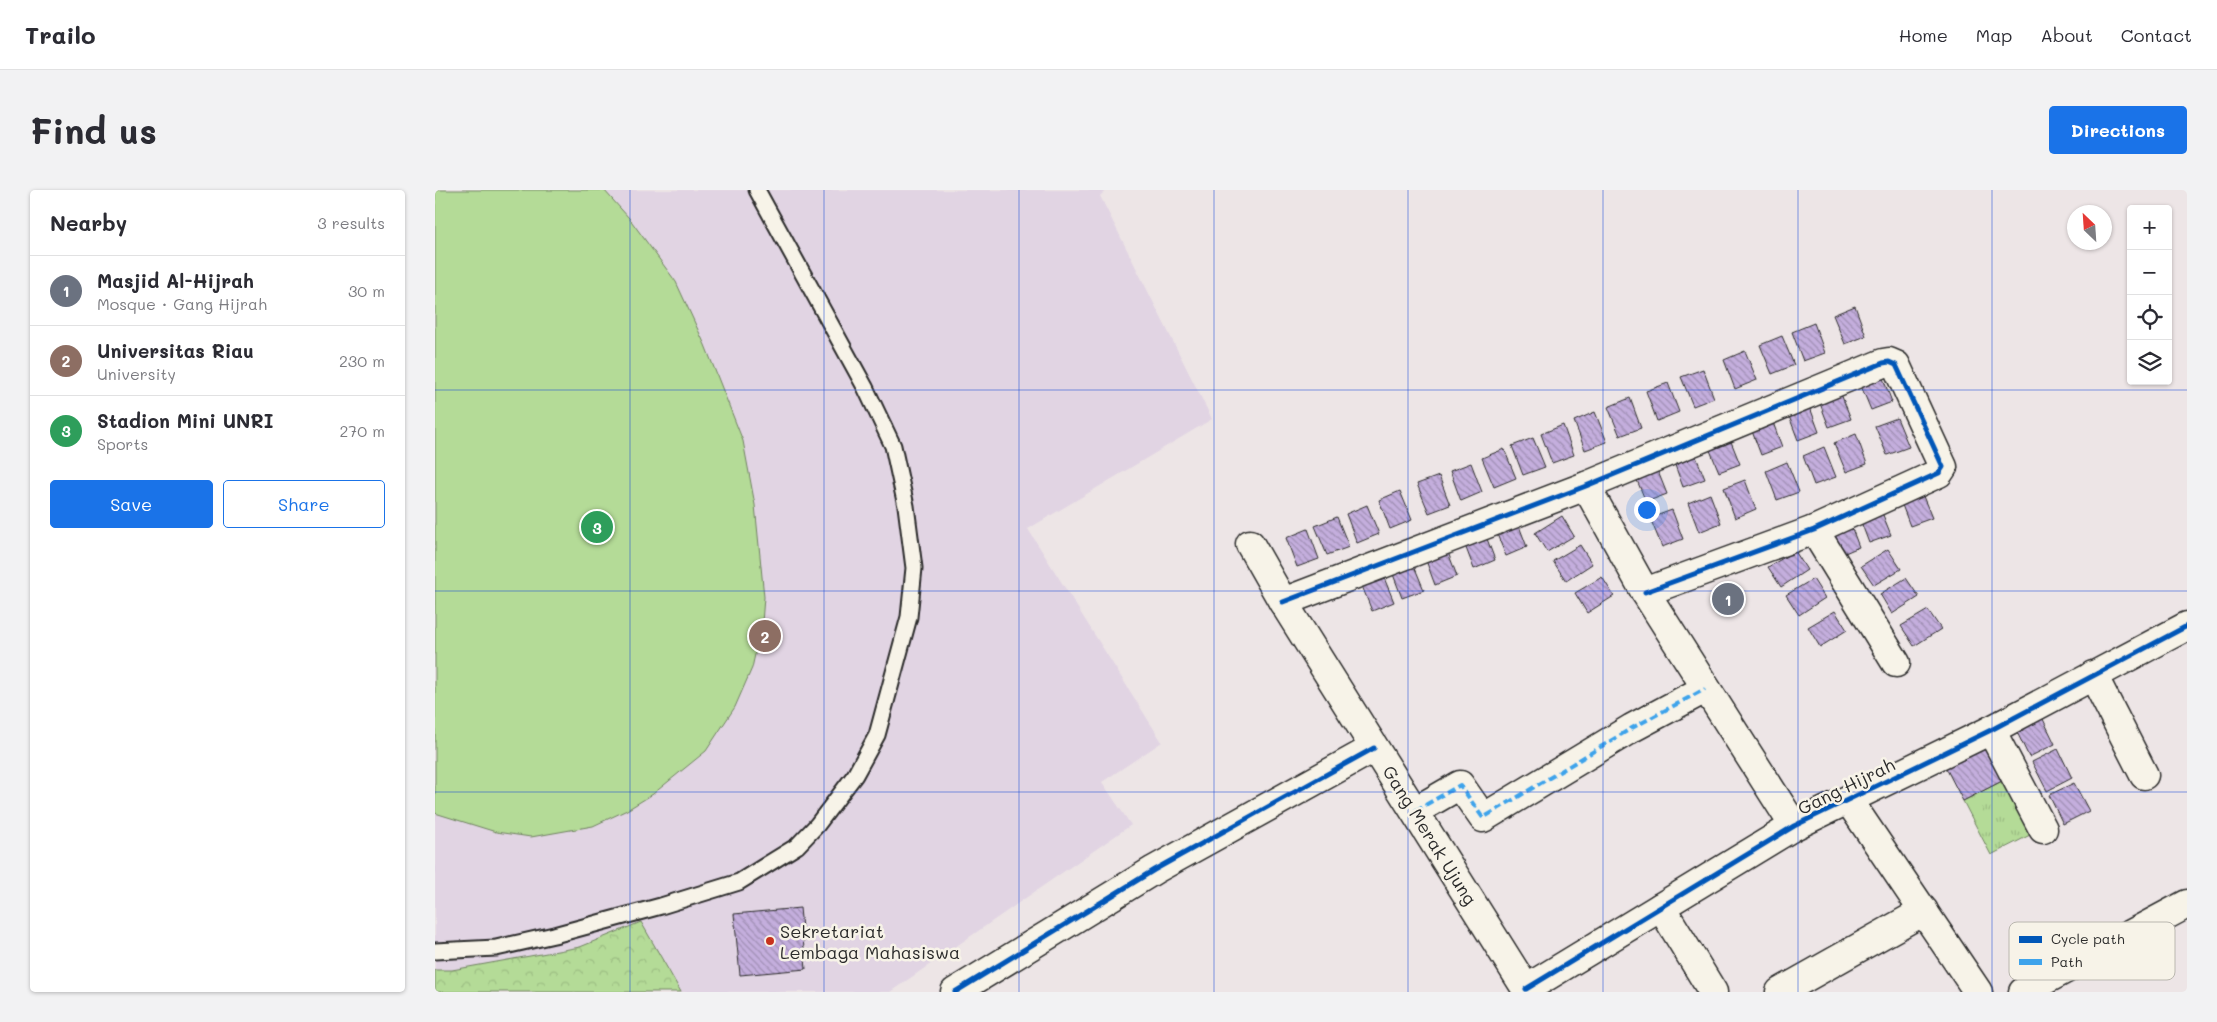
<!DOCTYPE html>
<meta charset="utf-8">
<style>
body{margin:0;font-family:Mali,sans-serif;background:#f2f2f3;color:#2b2b33}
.controls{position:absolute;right:15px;top:15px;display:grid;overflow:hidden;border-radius:5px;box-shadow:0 1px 4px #0004}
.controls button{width:45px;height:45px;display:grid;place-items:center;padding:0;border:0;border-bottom:1px solid #e1e1e2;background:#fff;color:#2b2b33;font:25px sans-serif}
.compass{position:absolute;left:1632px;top:15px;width:45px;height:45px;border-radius:50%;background:#fff;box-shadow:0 1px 4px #0004;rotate:335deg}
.you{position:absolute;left:1211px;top:319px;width:18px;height:18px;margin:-12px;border:4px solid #fff;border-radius:50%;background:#1a73e8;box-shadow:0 0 0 8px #1a73e833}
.badge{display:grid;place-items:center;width:32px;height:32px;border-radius:50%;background:#1a73e8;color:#fff;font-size:16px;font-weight:700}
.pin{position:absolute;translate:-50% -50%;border:2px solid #fff;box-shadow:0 1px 5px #0006}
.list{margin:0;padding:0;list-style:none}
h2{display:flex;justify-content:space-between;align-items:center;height:65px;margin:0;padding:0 20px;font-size:21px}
h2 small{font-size:16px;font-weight:400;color:#7c7c81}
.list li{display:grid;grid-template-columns:32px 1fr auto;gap:15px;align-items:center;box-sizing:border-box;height:70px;padding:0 20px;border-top:1px solid #e1e1e2}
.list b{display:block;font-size:19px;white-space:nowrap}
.list p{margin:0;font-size:16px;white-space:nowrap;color:#7c7c81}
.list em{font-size:16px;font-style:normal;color:#7c7c81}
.actions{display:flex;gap:10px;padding:15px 20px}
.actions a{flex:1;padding:11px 0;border:1px solid #1a73e8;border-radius:5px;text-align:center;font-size:18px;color:#1a73e8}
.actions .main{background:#1a73e8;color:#fff}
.icon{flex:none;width:28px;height:28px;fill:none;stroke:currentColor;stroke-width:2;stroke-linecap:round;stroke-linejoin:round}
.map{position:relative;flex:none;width:1752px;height:802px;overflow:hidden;border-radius:5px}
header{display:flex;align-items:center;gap:30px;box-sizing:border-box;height:70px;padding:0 25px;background:#fff;border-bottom:1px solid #e1e1e2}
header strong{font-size:24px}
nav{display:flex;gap:28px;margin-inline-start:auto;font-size:18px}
.intro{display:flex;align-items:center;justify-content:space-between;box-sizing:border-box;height:120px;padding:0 30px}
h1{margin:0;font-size:35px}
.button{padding:12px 22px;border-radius:5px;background:#1a73e8;color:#fff;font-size:18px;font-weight:700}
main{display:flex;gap:30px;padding:0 30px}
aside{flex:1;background:#fff;border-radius:5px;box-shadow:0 1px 4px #0004}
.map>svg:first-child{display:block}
.built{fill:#e1d4e3}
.grass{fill:url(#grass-tufts);stroke:#708361}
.forest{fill:url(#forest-crowns);stroke:#708361}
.pitch{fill:#b4db97;stroke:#708361}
.building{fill:url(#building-back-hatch);stroke:#2b2b2b}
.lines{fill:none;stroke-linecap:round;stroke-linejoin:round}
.service-casing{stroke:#2b2b2b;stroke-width:19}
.minor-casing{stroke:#2b2b2b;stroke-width:31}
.service{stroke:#f7f3e8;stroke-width:15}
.minor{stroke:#f7f3e8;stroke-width:28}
.quiet{stroke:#3ea3eb;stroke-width:4;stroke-dasharray:8 4;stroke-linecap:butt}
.cycleway-casing{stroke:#f7f3e8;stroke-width:8}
.cycleway{stroke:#0057b8;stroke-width:5}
.grid{fill:none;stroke:#1d4ed8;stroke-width:1;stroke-opacity:0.55}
.poi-dot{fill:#c8321e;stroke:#f7f3e8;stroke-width:2}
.labels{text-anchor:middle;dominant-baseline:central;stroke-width:5;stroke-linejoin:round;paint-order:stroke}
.street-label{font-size:18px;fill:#2b2b2b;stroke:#f7f3e8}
.poi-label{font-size:18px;fill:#2b2b2b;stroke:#f7f3e8;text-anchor:start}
.key{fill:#f7f3e8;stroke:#bab7af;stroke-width:1}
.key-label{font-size:14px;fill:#2b2b2b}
</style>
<header>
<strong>Trailo</strong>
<nav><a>Home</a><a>Map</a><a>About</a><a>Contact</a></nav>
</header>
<div class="intro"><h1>Find us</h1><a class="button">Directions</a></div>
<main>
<aside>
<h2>Nearby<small>3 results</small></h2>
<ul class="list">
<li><span class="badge" style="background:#6b7280">1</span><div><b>Masjid Al-Hijrah</b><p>Mosque · Gang Hijrah</p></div><em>30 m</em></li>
<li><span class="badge" style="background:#8d6e63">2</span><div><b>Universitas Riau</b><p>University</p></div><em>230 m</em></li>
<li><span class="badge" style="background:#2e9e5b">3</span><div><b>Stadion Mini UNRI</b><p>Sports</p></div><em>270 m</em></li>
</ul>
<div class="actions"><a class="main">Save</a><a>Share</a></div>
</aside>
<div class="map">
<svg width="1752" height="802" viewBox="0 0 1752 802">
<defs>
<pattern id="grass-tufts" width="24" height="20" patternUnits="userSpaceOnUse" patternTransform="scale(1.25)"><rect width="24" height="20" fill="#b4db97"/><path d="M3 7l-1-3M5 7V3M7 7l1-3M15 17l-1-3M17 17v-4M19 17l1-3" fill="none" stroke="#9bbc82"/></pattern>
<pattern id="forest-crowns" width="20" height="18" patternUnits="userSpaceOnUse" patternTransform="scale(1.25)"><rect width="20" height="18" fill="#b4db97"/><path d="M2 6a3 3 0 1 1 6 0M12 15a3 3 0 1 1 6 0" fill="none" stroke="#9bbc82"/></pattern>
<pattern id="building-back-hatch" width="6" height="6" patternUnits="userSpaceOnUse" patternTransform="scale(1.25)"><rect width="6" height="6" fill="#c4aedd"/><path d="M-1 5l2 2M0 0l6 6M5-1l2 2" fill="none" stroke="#9f8eb3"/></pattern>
</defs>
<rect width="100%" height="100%" fill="#ede5e6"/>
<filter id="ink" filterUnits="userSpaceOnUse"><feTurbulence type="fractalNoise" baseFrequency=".02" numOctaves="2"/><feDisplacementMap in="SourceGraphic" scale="10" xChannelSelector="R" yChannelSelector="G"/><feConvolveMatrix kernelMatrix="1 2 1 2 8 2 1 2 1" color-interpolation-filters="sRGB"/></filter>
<g filter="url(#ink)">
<polygon class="built" points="0,0 671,0 665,6 777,229 593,339 727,552 667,592 696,635 455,802 0,802"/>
<polygon class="grass" points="1567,591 1595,645 1556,665 1528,611"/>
<polygon class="forest" points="206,732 246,802 0,802 0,780 17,780 145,757"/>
<polygon class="pitch" points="0,0 169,0 194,28 241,92 270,155 308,251 320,315 329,407 327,433 317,478 300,517 271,561 218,604 192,620 158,636 96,647 61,642 0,623"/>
<g class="building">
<polygon points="1420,116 1431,146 1410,154 1398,125"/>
<polygon points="1379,133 1390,163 1368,171 1357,142"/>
<polygon points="1347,146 1359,175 1337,184 1325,155"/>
<polygon points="1310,161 1322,190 1300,199 1289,170"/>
<polygon points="1268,179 1279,208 1258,216 1246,187"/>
<polygon points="1446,183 1457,212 1436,220 1424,191"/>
<polygon points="1233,193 1244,222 1222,231 1211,201"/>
<polygon points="1404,199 1416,229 1394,237 1383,208"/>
<polygon points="1195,208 1206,238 1185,246 1173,217"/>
<polygon points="1373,212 1384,242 1363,250 1352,221"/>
<polygon points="1160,222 1172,252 1150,260 1139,231"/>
<polygon points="1336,227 1347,257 1326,265 1315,236"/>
<polygon points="1462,228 1474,257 1452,265 1440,236"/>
<polygon points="1128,235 1139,265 1117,273 1106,244"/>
<polygon points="1293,244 1305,274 1284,282 1272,253"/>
<polygon points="1421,244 1432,274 1411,282 1399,253"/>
<polygon points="1098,248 1110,277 1088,285 1077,256"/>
<polygon points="1389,257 1401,287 1379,295 1368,266"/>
<polygon points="1069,259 1081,288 1059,297 1047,268"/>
<polygon points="1258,259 1270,289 1248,297 1237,267"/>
<polygon points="1352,272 1364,302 1342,310 1331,281"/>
<polygon points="1036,273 1047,302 1026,311 1015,281"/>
<polygon points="1220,274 1232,304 1211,312 1199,283"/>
<polygon points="1004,286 1015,315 994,323 982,294"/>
<polygon points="1310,290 1321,319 1300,328 1289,298"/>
<polygon points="1485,299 1497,328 1475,336 1464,307"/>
<polygon points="965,301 977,330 955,339 944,310"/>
<polygon points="1275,304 1286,333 1264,342 1253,313"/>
<polygon points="932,315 944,344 922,353 911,324"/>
<polygon points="1444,315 1456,345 1434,353 1423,324"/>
<polygon points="1237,320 1248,349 1227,357 1215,328"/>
<polygon points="1127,326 1139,346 1112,362 1100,343"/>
<polygon points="902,327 914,357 892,365 880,336"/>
<polygon points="1081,328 1092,357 1071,366 1059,337"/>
<polygon points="1413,328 1424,357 1403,366 1391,337"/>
<polygon points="873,339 884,369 862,377 851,348"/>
<polygon points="1049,341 1060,370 1039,379 1028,350"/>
<polygon points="1145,355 1157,374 1131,391 1118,371"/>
<polygon points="1011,357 1022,386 1000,395 989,365"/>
<polygon points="1453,359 1466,379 1439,395 1426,376"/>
<polygon points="1360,361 1372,380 1346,397 1333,377"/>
<polygon points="977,371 989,400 967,408 956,379"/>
<polygon points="947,383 959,412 937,421 925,391"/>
<polygon points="1167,387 1179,406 1152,423 1140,403"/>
<polygon points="1471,388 1484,407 1457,424 1445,404"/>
<polygon points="1378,389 1390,408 1364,425 1351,405"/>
<polygon points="1493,420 1506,439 1479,456 1466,436"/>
<polygon points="1400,421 1412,440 1385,457 1373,437"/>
<polygon points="1606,525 1620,554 1594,567 1580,538"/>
<polygon points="1549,556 1567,591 1528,611 1510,576"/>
<polygon points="1623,559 1637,588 1612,601 1597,572"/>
<polygon points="1639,593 1654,621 1628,634 1614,605"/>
<polygon points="365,718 371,779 305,785 299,724"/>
</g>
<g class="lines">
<defs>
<polyline id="service" points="0,761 61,758 119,745 226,716 304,692 362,656 382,635 420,585 442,545 474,427 479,378 471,316 458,256 430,197 322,0"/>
<g id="minor">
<polyline points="1151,296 1210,402 1359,636"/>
<polyline points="1379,340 1461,473"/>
<polyline points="815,354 848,412 1093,802"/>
<polyline points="848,412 1151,296 1448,173 1454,172 1461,175 1508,277 1504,283 1379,340 1210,402"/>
<polyline points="1658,485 1709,585"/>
<polyline points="1556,540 1608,639"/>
<polyline points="1414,611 1543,802"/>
<polyline points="980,621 1025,595 1048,628 1197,538 1270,499"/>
<polyline points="1226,717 1278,802"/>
<polyline points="1091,799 1359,636 1556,540 1752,436"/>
<polyline points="520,802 719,680 939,558"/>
<polyline points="1345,802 1489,721"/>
<polyline points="1588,802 1752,714"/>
</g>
</defs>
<use href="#service" class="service-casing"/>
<use href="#minor" class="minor-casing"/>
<use href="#service" class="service"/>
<use href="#minor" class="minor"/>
<polyline class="quiet" points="980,621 1025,595 1048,628 1197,538 1270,499"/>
<defs>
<g id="cycleway">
<polyline points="848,412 1151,296 1448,173 1454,172 1461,175 1508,277 1504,283 1379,340 1210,402"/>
<polyline points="1091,799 1359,636 1556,540 1752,436"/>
<polyline points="520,802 719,680 939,558"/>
</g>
</defs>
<use href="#cycleway" class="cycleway-casing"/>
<use href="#cycleway" class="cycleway"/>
</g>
</g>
<path class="grid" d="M 195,0 L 195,802M 389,0 L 389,802M 584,0 L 584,802M 779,0 L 779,802M 973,0 L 973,802M 1168,0 L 1168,802M 1363,0 L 1363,802M 1557,0 L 1557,802M 0,200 L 1752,200M 0,401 L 1752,401M 0,602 L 1752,602"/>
<circle class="poi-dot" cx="335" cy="751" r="5"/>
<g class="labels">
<g class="street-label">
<text transform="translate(1411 596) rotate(-26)">Gang Hijrah</text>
<text transform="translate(995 645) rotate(58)">Gang Merak Ujung</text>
</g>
<g class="poi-label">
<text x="345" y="741">Sekretariat<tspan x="345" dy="21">Lembaga Mahasiswa</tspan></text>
</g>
</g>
<rect x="1574" y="732" width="166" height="58" rx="8" class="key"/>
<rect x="1584" y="746" width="23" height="7" fill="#0057b8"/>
<rect x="1584" y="769" width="23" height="6" fill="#3ea3eb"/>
<g class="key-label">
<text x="1616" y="754">Cycle path</text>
<text x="1616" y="777">Path</text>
</g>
</svg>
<div class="controls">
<button>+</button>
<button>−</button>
<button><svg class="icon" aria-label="locate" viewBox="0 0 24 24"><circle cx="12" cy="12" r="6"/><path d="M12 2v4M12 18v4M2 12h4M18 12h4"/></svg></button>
<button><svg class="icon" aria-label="layers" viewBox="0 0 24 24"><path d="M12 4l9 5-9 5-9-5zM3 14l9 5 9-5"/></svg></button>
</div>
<svg class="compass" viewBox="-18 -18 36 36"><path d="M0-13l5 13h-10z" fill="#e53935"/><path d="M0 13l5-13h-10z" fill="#7c7c81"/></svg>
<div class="you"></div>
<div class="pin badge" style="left:1293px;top:409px;background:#6b7280">1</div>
<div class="pin badge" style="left:330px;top:446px;background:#8d6e63">2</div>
<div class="pin badge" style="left:162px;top:337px;background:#2e9e5b">3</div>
</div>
</main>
